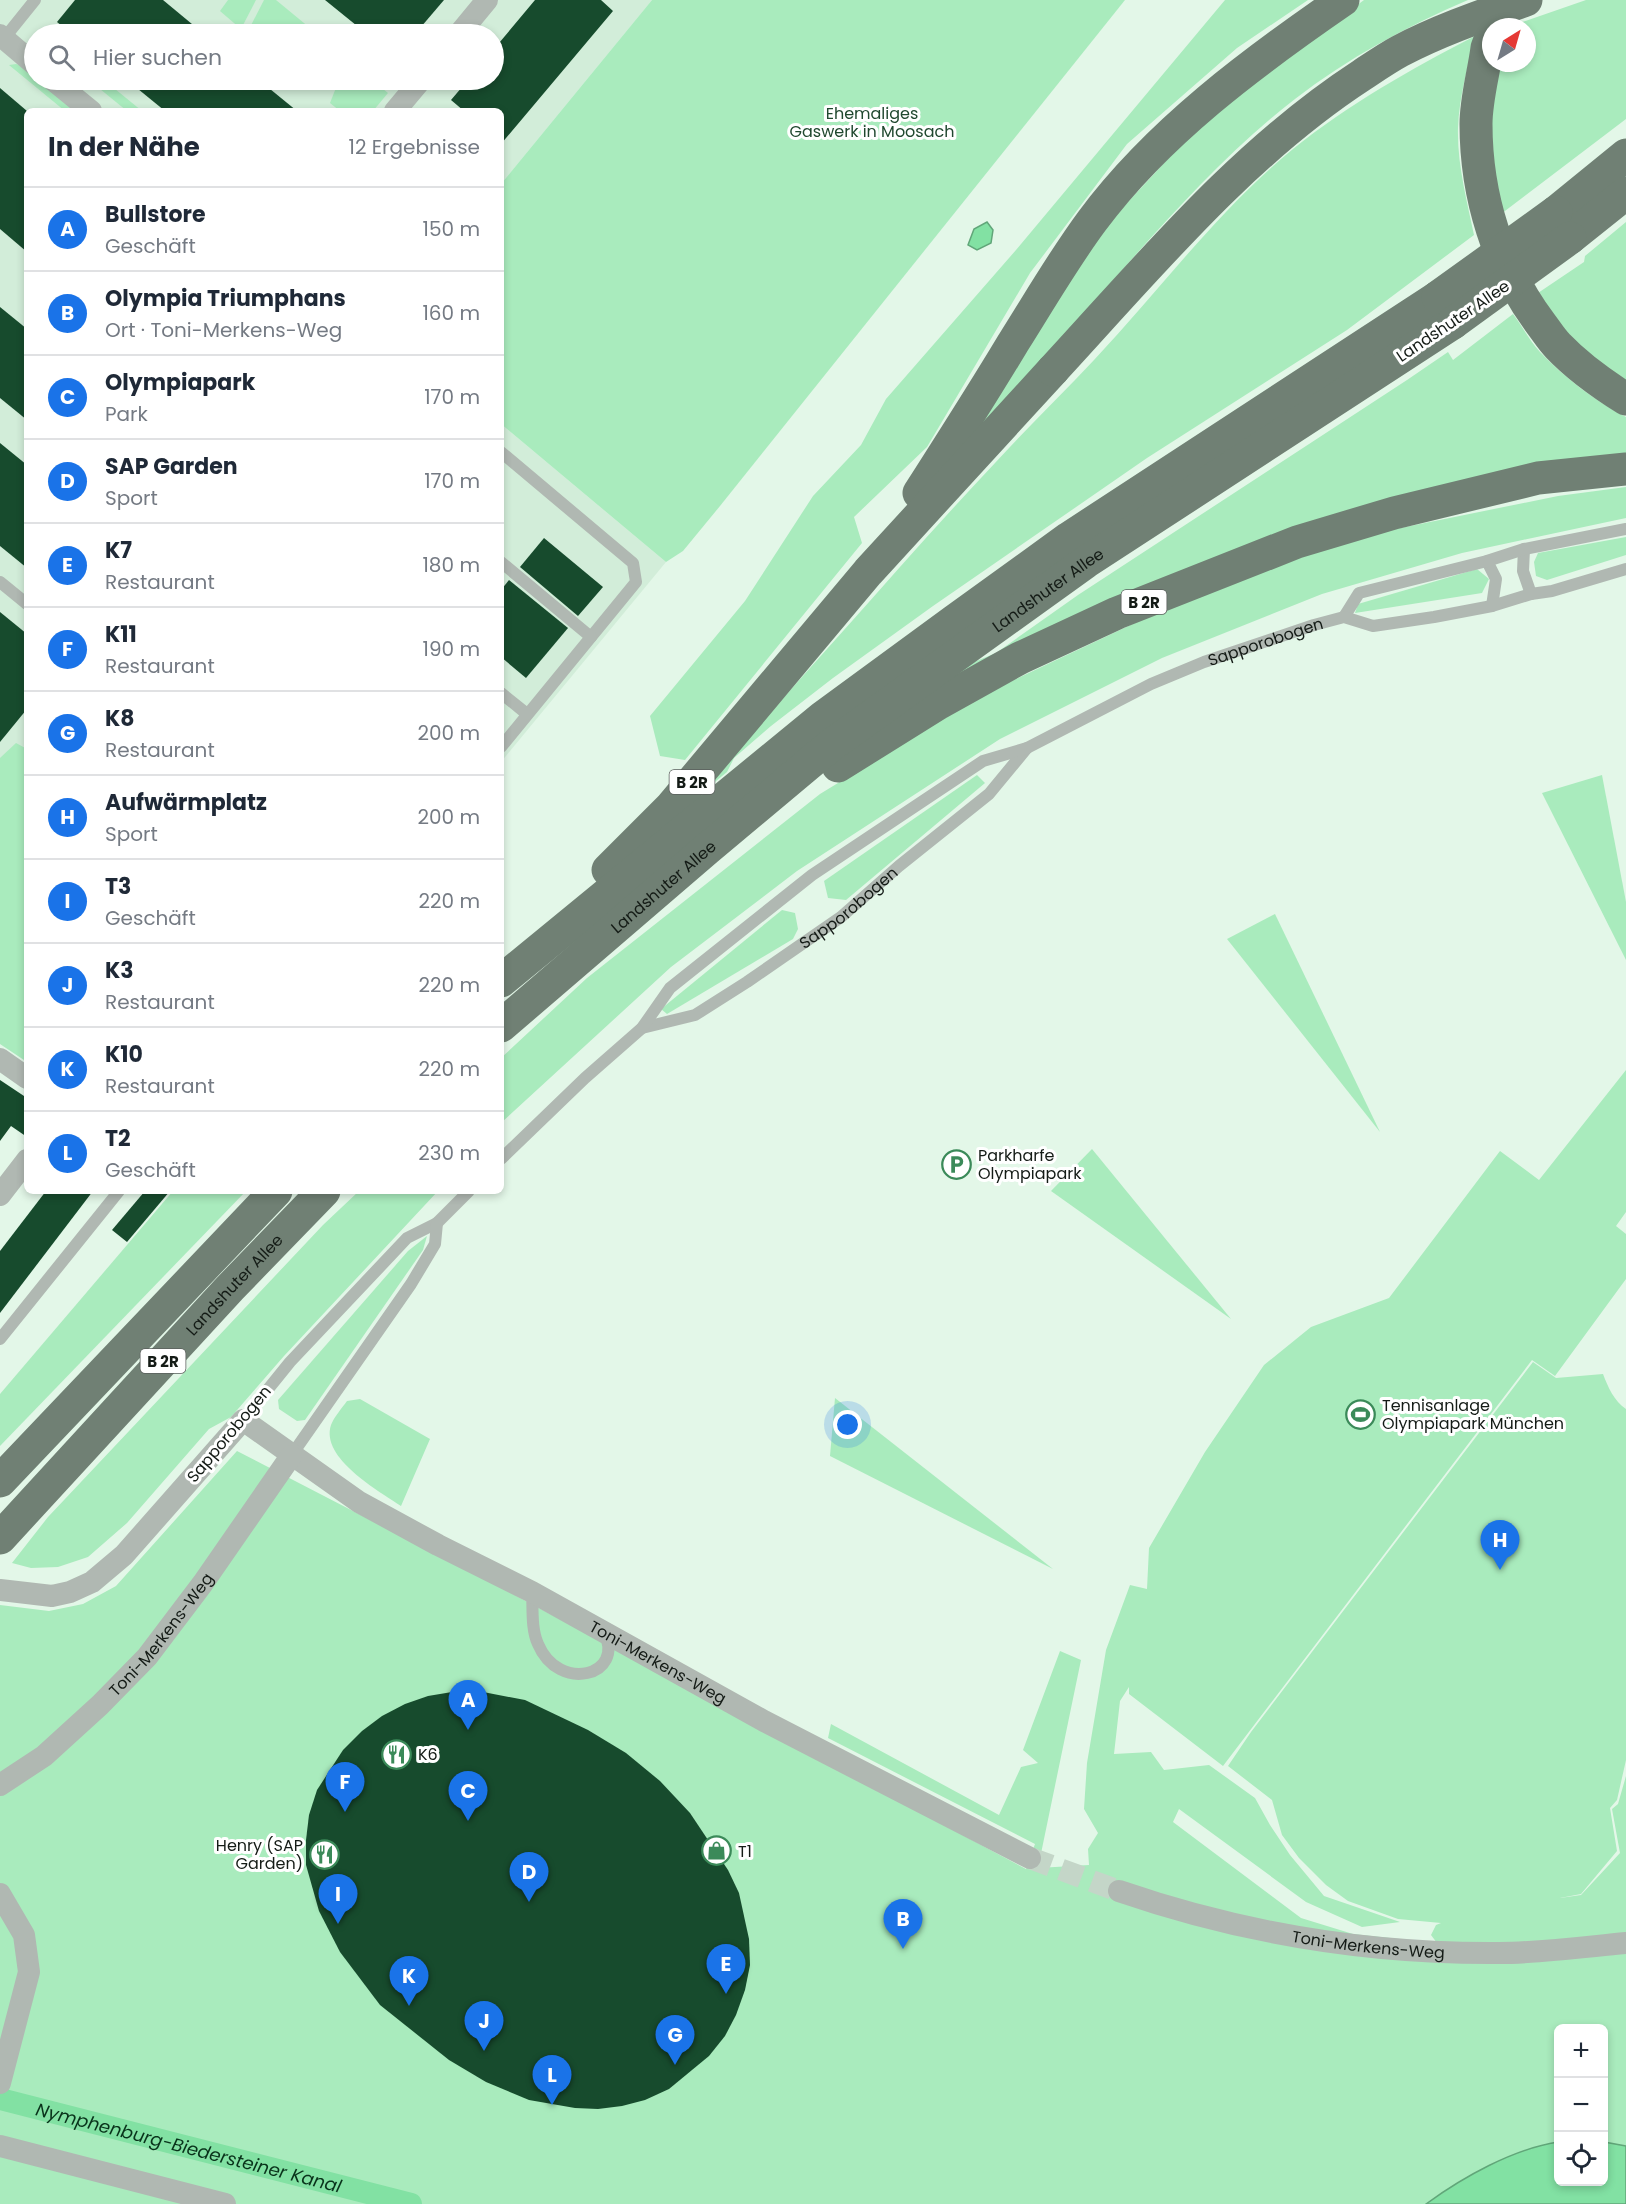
<!DOCTYPE html>
<html lang="de">
<meta charset="utf-8">
<style>
body{margin:0;font-family:Poppins,sans-serif;background:#f6f6f7;color:#1f2937}
.controls{position:absolute;right:18px;bottom:18px;display:grid;overflow:hidden;border-radius:9px;box-shadow:0 3px 9px #0003}
.controls button{width:54px;height:54px;display:grid;place-items:center;padding:0;border:0;border-bottom:2px solid #e0e1e3;background:#fff;color:#1f2937;font:30px sans-serif}
.compass{position:absolute;left:1482px;top:18px;width:54px;height:54px;border-radius:50%;background:#fff;box-shadow:0 3px 9px #0003;rotate:37deg}
.you{position:absolute;left:848px;top:1425px;width:21px;height:21px;margin:-15px;border:4px solid #fff;border-radius:50%;background:#1a73e8;box-shadow:0 0 0 9px #1a73e833}
.badge{display:grid;place-items:center;width:39px;height:39px;border-radius:50%;background:#1a73e8;color:#fff;font-size:20px;font-weight:700}
.pin{position:absolute;translate:-50% -50px;filter:drop-shadow(0 2px 3px #0008)}
.pin::after{content:'';position:absolute;top:32px;width:21px;height:18px;background:inherit;clip-path:polygon(0 0,100% 0,50% 100%)}
.list{margin:0;padding:0;list-style:none}
h2{display:flex;justify-content:space-between;align-items:center;height:78px;margin:0;padding:0 24px;font-size:26px}
h2 small{font-size:20px;font-weight:400;color:#747a83}
.list li{display:grid;grid-template-columns:39px 1fr auto;gap:18px;align-items:center;box-sizing:border-box;height:84px;padding:0 24px;border-top:2px solid #e0e1e3}
.list b{display:block;font-size:22px;white-space:nowrap}
.list p{margin:0;font-size:20px;white-space:nowrap;color:#747a83}
.list em{font-size:20px;font-style:normal;color:#747a83}
.icon{flex:none;width:33px;height:33px;fill:none;stroke:currentColor;stroke-width:2;stroke-linecap:round;stroke-linejoin:round}
.map{position:relative;flex:none;width:1626px;height:2204px;overflow:hidden}
.search{position:absolute;background:#fff;box-shadow:0 3px 9px #0003;left:24px;top:24px;width:480px;height:66px;display:flex;align-items:center;gap:15px;box-sizing:border-box;padding:0 21px;border-radius:33px;color:#747a83;font-size:22px}
.panel{position:absolute;background:#fff;box-shadow:0 3px 9px #0003;left:24px;top:108px;width:480px;height:1086px;border-radius:9px}
.map>svg:first-child{display:block}
.built{fill:#d2edd9;fill-rule:evenodd}
.green{fill:#a9ebbd;fill-rule:evenodd}
.water{fill:#82e1a3;stroke:#61a679;stroke-width:1.5}
.lines{fill:none;stroke-linecap:round;stroke-linejoin:round}
.canal{stroke:#82e1a3;stroke-width:22}
.building{fill:#174b2d}
.minor-tunnel{stroke:#c4d6c8;stroke-width:22;stroke-dasharray:22 11;stroke-linecap:butt}
.service{stroke:#b0b8b2;stroke-width:12}
.minor{stroke:#b0b8b2;stroke-width:22}
.trunk{stroke:#708074;stroke-width:33}
.trunk-bridge{stroke:#708074;stroke-width:33}
.labels{text-anchor:middle;dominant-baseline:central;stroke-width:6;stroke-linejoin:round;paint-order:stroke}
.shield{fill:#fff;stroke:#5a5f5c;stroke-width:1.5}
.shield-label{font-size:15px;font-weight:bold;fill:#141b16}
.park-label{font-size:16px;fill:#20482f;stroke:#fff}
.street-label{font-size:16px;fill:#141b16;stroke:#fff}
.poi-label{font-size:16px;fill:#141b16;stroke:#fff;text-anchor:start}
.water-label{font-size:18px;font-style:italic;fill:#09331b;stroke:#fff}
</style>
<div class="map">
<svg width="1626" height="2204" viewBox="0 0 1626 2204">
<rect width="100%" height="100%" fill="#e3f7e8"/>
<g class="built">
<path d="M 0,0 L 652,0 L 501,184 L 501,111 L 27,111 L 27,766 L 0,792 ZM 34,34 L 494,34 L 494,80 L 34,80 Z"/>
<polygon points="501,424 666,562 501,762"/>
</g>
<g class="green">
<polygon points="228,0 256,0 241,29 220,11"/>
<polygon points="264,0 276,0 310,28 302,34 248,34 247,33"/>
<polygon points="652,0 1125,0 720,506 683,551 666,562 501,424 501,184"/>
<polygon points="1225,0 1308,0 1237,48 1127,144 1030,273 927,447 854,517 862,543 685,760 660,756 650,716 745,601 813,496 861,445 886,399 1016,250"/>
<path d="M 1364,0 L 1468,0 C 1407,26 1348,58 1295,99 C 1234,146 1182,203 1131,260 C 1071,328 1012,397 953,466 L 1065,281 L 1115,216 L 1204,120 Z"/>
<polygon points="1586,0 1626,0 1626,119 1497,217 1486,146 1499,63 1527,63 1527,27 1511,26"/>
<path d="M 1475,36 C 1468,66 1459,98 1458,128 C 1457,164 1467,201 1474,235 L 1347,330 L 1147,458 L 933,606 L 833,678 L 771,726 L 734,758 L 727,772 L 699,795 C 746,739 795,685 844,630 C 894,574 943,518 995,463 C 1027,428 1061,395 1094,360 C 1160,290 1218,210 1293,149 C 1349,104 1411,69 1475,36 Z"/>
<polygon points="16,64 23,66 34,74 34,80 41,80 80,111 65,111 9,65"/>
<polygon points="89,80 104,80 142,111 127,111"/>
<polygon points="339,80 372,80 388,93 373,111 340,111 330,103"/>
<polygon points="1626,222 1626,387 1586,357 1535,295 1584,262 1585,256"/>
<path d="M 1513,314 C 1522,326 1530,341 1540,352 C 1564,377 1595,401 1626,417 L 1626,458 L 1499,476 L 937,691 L 962,667 L 996,653 L 1078,595 L 1407,380 L 1448,352 L 1453,360 Z"/>
<polygon points="1626,487 1626,518 1462,553 1322,594 1162,658 1000,739 797,871 671,967 501,1123 501,1058 587,978 820,794 982,695 1209,588 1356,537 1558,496"/>
<polygon points="1626,537 1626,555 1547,580 1536,576 1534,562 1538,553"/>
<polygon points="1477,569 1489,579 1482,593 1355,613 1358,604"/>
<polygon points="16,743 27,749 27,1062 0,1044 0,758"/>
<polygon points="977,775 985,783 846,900 828,898 824,881"/>
<polygon points="1602,775 1626,902 1626,960 1542,793"/>
<polygon points="782,910 795,913 798,929 793,939 667,1014 661,1009"/>
<polygon points="1275,914 1380,1132 1227,939"/>
<path d="M 1626,1070 L 1626,1212 L 1616,1226 L 1626,1234 L 1626,1279 L 1555,1376 L 1532,1360 L 1223,1766 L 1129,1694 L 1129,1687 L 1120,1701 L 1114,1754 L 1151,1752 L 1164,1770 L 1209,1765 L 1255,1798 L 1270,1825 L 1290,1855 L 1324,1896 L 1400,1922 L 1362,1927 L 1306,1902 L 1179,1809 L 1173,1822 L 1301,1918 L 1353,1934 L 1437,1943 L 1431,1935 L 1436,1925 L 1441,1923 L 1398,1919 L 1348,1901 L 1326,1885 L 1299,1858 L 1282,1835 L 1272,1800 L 1228,1766 L 1251,1732 L 1533,1362 L 1556,1378 L 1603,1374 C 1608,1387 1614,1401 1626,1409 L 1626,1760 L 1617,1800 L 1610,1808 L 1617,1851 L 1581,1894 L 1560,1898 L 1581,1895 L 1620,1853 L 1612,1809 L 1618,1804 L 1626,1776 L 1626,2204 L 0,2204 L 0,1605 L 49,1611 L 83,1604 L 116,1586 L 237,1451 L 496,1585 L 1026,1869 L 1035,1844 L 828,1738 L 831,1724 L 999,1815 L 1021,1767 L 1038,1763 L 1023,1750 L 1060,1651 L 1081,1660 L 1038,1868 L 1089,1865 L 1088,1849 L 1098,1833 L 1084,1809 L 1087,1763 L 1106,1650 L 1130,1585 L 1147,1589 L 1149,1548 L 1205,1452 L 1264,1365 L 1311,1327 L 1389,1298 L 1500,1151 L 1539,1180 ZM 1558,2028 L 1604,2028 L 1604,2182 L 1558,2182 Z"/>
<polygon points="1092,1149 1231,1319 1051,1191"/>
<polygon points="173,1191 246,1191 0,1446 0,1394"/>
<polygon points="359,1191 438,1191 284,1356 231,1417 209,1429 127,1523 88,1557 58,1567 31,1568 12,1563 48,1517 323,1225"/>
<polygon points="427,1236 423,1250 305,1420 297,1421 279,1409 278,1400 408,1251"/>
<polygon points="835,1398 1053,1569 830,1456"/>
<path d="M 360,1399 L 430,1439 L 401,1506 C 379,1491 320,1458 331,1425 C 334,1417 342,1408 347,1401 Z"/>
</g>
<g class="water">
<polygon points="987,222 993,230 991,243 977,250 968,245 974,229"/>
<path d="M 1558,2142 L 1558,2182 L 1604,2182 L 1604,2142 L 1626,2146 L 1626,2204 L 1426,2204 C 1463,2177 1513,2149 1558,2142 Z"/>
</g>
<g class="lines">
<path class="canal" id="s1" d="M 0,2099 L 411,2204"/>
</g>
<g class="building">
<polygon points="75,0 163,0 204,34 72,34 57,22"/>
<polygon points="325,0 444,0 415,34 367,34"/>
<polygon points="535,0 601,0 613,11 501,144 501,111 464,111 451,100 468,80 494,80 494,49"/>
<polygon points="127,80 259,80 297,111 165,111"/>
<polygon points="0,88 27,111 27,252 0,229"/>
<polygon points="0,307 27,329 27,420 0,398"/>
<polygon points="0,443 27,465 27,568 0,546"/>
<polygon points="544,538 603,587 578,616 520,567"/>
<polygon points="509,580 568,628 526,678 501,657 501,590"/>
<polygon points="0,612 27,634 27,709 0,742"/>
<polygon points="0,1080 27,1098 27,1137 11,1126 0,1141"/>
<polygon points="46,1191 93,1191 0,1313 0,1251"/>
<polygon points="145,1191 170,1191 127,1242 112,1230"/>
<polygon points="478,1691 525,1700 588,1730 626,1753 660,1781 690,1813 728,1870 739,1893 749,1939 750,1965 745,1990 736,2015 725,2036 709,2056 669,2089 645,2100 622,2106 598,2109 575,2108 529,2100 486,2082 449,2060 380,2005 340,1952 319,1911 306,1865 306,1840 309,1815 317,1790 343,1750 362,1731 382,1716 405,1704 428,1696 452,1692"/>
</g>
<g class="lines">
<polyline class="minor-tunnel" points="1030,1858 1119,1891"/>
<g class="service">
<polyline points="2,41 35,0"/>
<polyline points="501,452 633,563 636,582 501,747"/>
<polyline points="1524,549 1523,571 1531,594"/>
<polyline points="1487,561 1496,579 1492,606"/>
<polyline points="501,562 591,637"/>
<polyline points="0,582 27,604"/>
<polyline points="1344,617 1359,593 1487,561 1524,549 1626,529"/>
<polyline points="501,693 527,714"/>
<path id="s2" d="M 642,1028 L 695,1015 L 747,982 L 841,917 L 899,866 L 989,794 L 1027,748"/>
<path id="s3" d="M 501,1159 L 585,1078 L 642,1028 L 670,988 L 812,875 L 983,761 L 1027,748 L 1151,684 L 1204,662 L 1314,625 L 1344,617 L 1373,626 L 1434,617 L 1492,606 L 1531,594 L 1552,591 L 1626,569"/>
<polyline points="0,1339 119,1191"/>
<polyline points="243,1420 290,1362 407,1238 437,1223 469,1191"/>
<polyline points="291,1456 411,1284 435,1244 437,1223"/>
<path d="M 532,1592 C 533,1608 531,1629 538,1644 C 559,1694 626,1675 604,1633"/>
</g>
<g class="minor">
<polyline points="459,34 487,0"/>
<polyline points="0,35 34,64"/>
<polyline points="53,80 91,111"/>
<polyline points="395,111 421,80"/>
<polyline points="0,1059 27,1078"/>
<polyline points="0,1195 27,1160"/>
<path id="s4" d="M 0,1590 L 52,1596 L 70,1592 L 92,1582 L 124,1555 L 243,1420 L 359,1502 L 438,1545 L 532,1592 L 764,1721 L 1030,1858"/>
<path id="s5" d="M 0,1785 L 44,1756 L 100,1705 L 147,1657 L 203,1583 L 291,1456"/>
<path id="s6" d="M 1119,1891 C 1241,1933 1369,1954 1499,1953 C 1541,1953 1584,1947 1626,1943"/>
<polyline points="0,1894 24,1935 29,1972 0,2083"/>
<polyline points="0,2146 225,2204"/>
</g>
<g class="trunk">
<path d="M 1491,37 L 1487,48 C 1484,72 1476,99 1476,124 C 1476,196 1498,267 1541,324 C 1547,332 1552,340 1558,346 C 1578,367 1602,384 1626,399"/>
<polyline points="1556,212 1626,155"/>
<polyline points="1570,238 1626,193"/>
<path d="M 919,493 C 951,443 983,393 1013,343 C 1039,302 1063,260 1092,221 C 1158,132 1253,62 1343,0"/>
<polyline points="838,766 939,703 1020,658 1117,613 1297,542 1394,513 1538,478 1626,469"/>
<polyline points="608,870 670,808 868,572 1053,370"/>
<polyline points="501,981 823,717 954,621 1069,538 1438,297"/>
<path id="s7" d="M 501,1026 L 707,849 L 830,746 L 1086,562 L 1453,323"/>
<polyline points="0,1481 276,1191"/>
<path id="s8" d="M 0,1538 L 230,1288 L 324,1191"/>
</g>
<g class="trunk-bridge">
<polyline points="1438,297 1556,212"/>
<polyline points="1453,323 1570,238"/>
<path d="M 1053,370 C 1149,266 1242,153 1362,75 C 1374,67 1387,58 1400,51 C 1440,30 1484,15 1526,0"/>
</g>
</g>
<defs>
<symbol id="parking-ring" viewBox="-11 -11 22 22"><circle r="9.5" fill="#fff" stroke="#3b8a59" stroke-width="1.5"/><path d="M-3.5-5.5H1a3.5 3.5 0 0 1 0 7H-1V5.5H-3.5ZM-1-3.4V-.6H.8a1.4 1.4 0 0 0 0-2.8Z" fill="#3b8a59"/></symbol>
<symbol id="stadium-ring" viewBox="-11 -11 22 22"><circle r="9.5" fill="#fff" stroke="#3b8a59" stroke-width="1.5"/><path d="M0-5a6.5 5 0 1 0 0 10a6.5 5 0 1 0 0-10ZM-3.5-1.8h7v3.6h-7Z" fill="#3b8a59"/></symbol>
<symbol id="restaurant-ring" viewBox="-11 -11 22 22"><circle r="9.5" fill="#fff" stroke="#3b8a59" stroke-width="1.5"/><path d="M-5-6h1v4h1v-4h1v4h1v-4h1v5L-1.5 .5V6h-2V.5L-5-1ZM5-6V6H3V1.5H1.5Q1.5-4 5-6Z" fill="#3b8a59"/></symbol>
<symbol id="shop-ring" viewBox="-11 -11 22 22"><circle r="9.5" fill="#fff" stroke="#3b8a59" stroke-width="1.5"/><path d="M-5-2.5h2.3a2.7 3.5 0 0 1 5.4 0H5L5.5 6h-11ZM-1.5-2.5h3a1.5 2.3 0 0 0-3 0Z" fill="#3b8a59"/></symbol>
</defs>
<g fill-rule="evenodd">
<use href="#parking-ring" x="940" y="1148" width="33" height="33"/>
<use href="#stadium-ring" x="1344" y="1398" width="33" height="33"/>
<use href="#restaurant-ring" x="380" y="1738" width="33" height="33"/>
<use href="#shop-ring" x="700" y="1834" width="33" height="33"/>
<use href="#restaurant-ring" x="308" y="1838" width="33" height="33"/>
</g>
<g class="labels">
<g class="shield">
<rect x="1121.5" y="590" width="45" height="24" rx="4.5"/>
<rect x="669.5" y="770" width="45" height="24" rx="4.5"/>
<rect x="140.5" y="1349" width="45" height="24" rx="4.5"/>
</g>
<g class="shield-label">
<text x="1144" y="602">B 2R</text>
<text x="692" y="782">B 2R</text>
<text x="163" y="1361">B 2R</text>
</g>
<g class="park-label">
<text x="872" y="113">Ehemaliges<tspan x="872" dy="18">Gaswerk in Moosach</tspan></text>
</g>
<g class="street-label">
<text transform="translate(1453 321) rotate(-34)">Landshuter Allee</text>
<text stroke="none"><textPath href="#s7" startOffset="700">Landshuter Allee</textPath></text>
<text stroke="none"><textPath href="#s3" startOffset="936">Sapporobogen</textPath></text>
<text stroke="none"><textPath href="#s7" startOffset="214">Landshuter Allee</textPath></text>
<text stroke="none"><textPath href="#s2" startOffset="242">Sapporobogen</textPath></text>
<text stroke="none"><textPath href="#s8" startOffset="345">Landshuter Allee</textPath></text>
<text transform="translate(229 1434) rotate(-50)">Sapporobogen</text>
<text stroke="none"><textPath href="#s5" startOffset="222">Toni-Merkens-Weg</textPath></text>
<text stroke="none"><textPath href="#s4" startOffset="798">Toni-Merkens-Weg</textPath></text>
<text stroke="none"><textPath href="#s6" startOffset="256">Toni-Merkens-Weg</textPath></text>
</g>
<g class="poi-label">
<text x="978" y="1155">Parkharfe<tspan x="978" dy="18">Olympiapark</tspan></text>
<text x="1382" y="1405">Tennisanlage<tspan x="1382" dy="18">Olympiapark München</tspan></text>
<text x="418" y="1754">K6</text>
<text x="303" y="1845" text-anchor="end">Henry (SAP<tspan x="303" dy="18">Garden)</tspan></text>
<text x="738" y="1851">T1</text>
</g>
<g class="water-label">
<text stroke="none"><textPath href="#s1" startOffset="195">Nymphenburg-Biedersteiner Kanal</textPath></text>
</g>
</g>
</svg>
<div class="controls">
<button>+</button>
<button>−</button>
<button><svg class="icon" aria-label="locate" viewBox="0 0 24 24"><circle cx="12" cy="12" r="6"/><path d="M12 2v4M12 18v4M2 12h4M18 12h4"/></svg></button>
</div>
<svg class="compass" viewBox="-18 -18 36 36"><path d="M0-13l5 13h-10z" fill="#e53935"/><path d="M0 13l5-13h-10z" fill="#747a83"/></svg>
<div class="you"></div>
<div class="pin badge" style="left:468px;top:1730px">A</div>
<div class="pin badge" style="left:903px;top:1949px">B</div>
<div class="pin badge" style="left:468px;top:1821px">C</div>
<div class="pin badge" style="left:529px;top:1902px">D</div>
<div class="pin badge" style="left:726px;top:1994px">E</div>
<div class="pin badge" style="left:345px;top:1812px">F</div>
<div class="pin badge" style="left:675px;top:2065px">G</div>
<div class="pin badge" style="left:1500px;top:1570px">H</div>
<div class="pin badge" style="left:338px;top:1924px">I</div>
<div class="pin badge" style="left:484px;top:2051px">J</div>
<div class="pin badge" style="left:409px;top:2006px">K</div>
<div class="pin badge" style="left:552px;top:2105px">L</div>
<div class="search"><svg class="icon" aria-label="search" viewBox="0 0 24 24"><circle cx="10" cy="10" r="6"/><path d="M15 15l6 6"/></svg>Hier suchen</div>
<section class="panel">
<h2>In der Nähe<small>12 Ergebnisse</small></h2>
<ul class="list">
<li><span class="badge">A</span><div><b>Bullstore</b><p>Geschäft</p></div><em>150 m</em></li>
<li><span class="badge">B</span><div><b>Olympia Triumphans</b><p>Ort · Toni-Merkens-Weg</p></div><em>160 m</em></li>
<li><span class="badge">C</span><div><b>Olympiapark</b><p>Park</p></div><em>170 m</em></li>
<li><span class="badge">D</span><div><b>SAP Garden</b><p>Sport</p></div><em>170 m</em></li>
<li><span class="badge">E</span><div><b>K7</b><p>Restaurant</p></div><em>180 m</em></li>
<li><span class="badge">F</span><div><b>K11</b><p>Restaurant</p></div><em>190 m</em></li>
<li><span class="badge">G</span><div><b>K8</b><p>Restaurant</p></div><em>200 m</em></li>
<li><span class="badge">H</span><div><b>Aufwärmplatz</b><p>Sport</p></div><em>200 m</em></li>
<li><span class="badge">I</span><div><b>T3</b><p>Geschäft</p></div><em>220 m</em></li>
<li><span class="badge">J</span><div><b>K3</b><p>Restaurant</p></div><em>220 m</em></li>
<li><span class="badge">K</span><div><b>K10</b><p>Restaurant</p></div><em>220 m</em></li>
<li><span class="badge">L</span><div><b>T2</b><p>Geschäft</p></div><em>230 m</em></li>
</ul>
</section>
</div>
